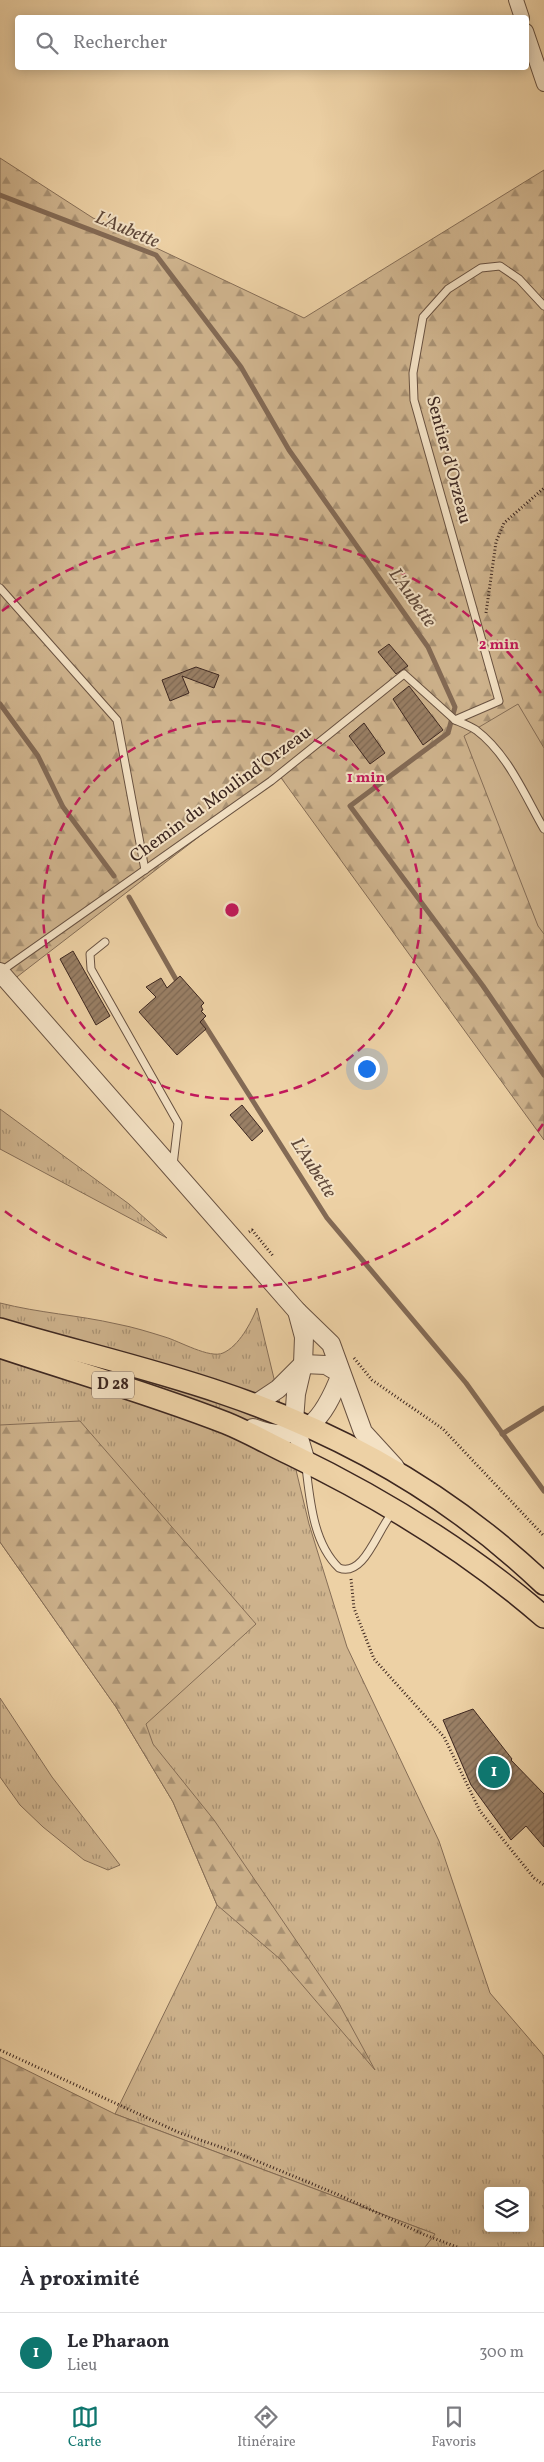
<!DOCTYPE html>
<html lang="fr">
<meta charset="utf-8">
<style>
body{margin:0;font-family:Vollkorn,serif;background:#f2f2f3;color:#2b2b33}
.controls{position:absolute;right:15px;bottom:15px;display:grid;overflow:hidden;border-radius:5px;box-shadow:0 2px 12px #0003}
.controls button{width:45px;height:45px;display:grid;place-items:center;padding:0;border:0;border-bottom:1px solid #e1e1e2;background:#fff;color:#2b2b33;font:25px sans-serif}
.you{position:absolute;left:366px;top:1068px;width:18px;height:18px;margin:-12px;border:4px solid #fff;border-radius:50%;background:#1a73e8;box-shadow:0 0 0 8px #1a73e833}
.badge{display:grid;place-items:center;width:32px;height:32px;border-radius:50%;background:#0f766e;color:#fff;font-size:16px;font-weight:700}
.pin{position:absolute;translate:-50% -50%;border:2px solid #fff;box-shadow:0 1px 5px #0006}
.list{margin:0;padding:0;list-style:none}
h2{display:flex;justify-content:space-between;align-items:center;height:65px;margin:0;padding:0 20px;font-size:21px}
h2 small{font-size:16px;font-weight:400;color:#7c7c81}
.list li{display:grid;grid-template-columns:32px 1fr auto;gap:15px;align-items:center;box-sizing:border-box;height:80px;padding:0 20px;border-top:1px solid #e1e1e2}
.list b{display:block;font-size:19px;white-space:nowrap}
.list p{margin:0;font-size:16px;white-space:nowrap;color:#7c7c81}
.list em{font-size:16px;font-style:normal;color:#7c7c81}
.icon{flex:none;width:28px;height:28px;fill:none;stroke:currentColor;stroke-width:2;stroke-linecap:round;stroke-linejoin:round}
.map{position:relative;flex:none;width:544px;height:2247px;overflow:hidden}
.search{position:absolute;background:#fff;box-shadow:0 2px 12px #0003;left:15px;right:15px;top:15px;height:55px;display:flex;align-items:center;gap:12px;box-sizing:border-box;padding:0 18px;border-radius:5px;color:#7c7c81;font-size:19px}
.sheet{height:145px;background:#fff}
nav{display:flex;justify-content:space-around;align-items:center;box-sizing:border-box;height:70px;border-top:1px solid #e1e1e2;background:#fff;font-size:14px;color:#7c7c81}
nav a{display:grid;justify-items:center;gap:2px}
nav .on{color:#0f766e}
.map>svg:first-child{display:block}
.grass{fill:url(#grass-tufts);stroke:#866e57;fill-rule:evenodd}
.forest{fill:url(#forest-firs);stroke:#866e57}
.green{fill:#cfb48e;stroke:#866e57}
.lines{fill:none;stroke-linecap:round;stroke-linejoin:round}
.stream{stroke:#836a55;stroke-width:5}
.building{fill:url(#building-hatch);stroke:#3d2720}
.service-casing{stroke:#695241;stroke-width:9}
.minor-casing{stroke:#695241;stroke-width:16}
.tertiary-casing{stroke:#695241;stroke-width:20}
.primary-casing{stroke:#3d2720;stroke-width:24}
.path{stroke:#3d2720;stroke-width:3;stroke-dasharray:1 2.5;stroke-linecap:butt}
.service{stroke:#f3e1c4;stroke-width:7}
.minor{stroke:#f3e1c4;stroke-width:14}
.tertiary{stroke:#f3e1c4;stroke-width:18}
.primary{stroke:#edd1a5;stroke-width:21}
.ring{fill:none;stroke:#c2185b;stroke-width:2.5;stroke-dasharray:9 6}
.labels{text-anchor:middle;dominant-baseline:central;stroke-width:4;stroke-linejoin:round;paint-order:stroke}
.shield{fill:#f3e1c4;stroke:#745f51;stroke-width:1}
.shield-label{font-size:16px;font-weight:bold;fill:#3d2720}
.street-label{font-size:18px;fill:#3d2720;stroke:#f3e1c4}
.water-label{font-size:19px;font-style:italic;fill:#60493a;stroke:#f3e1c4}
.centre{fill:#c2185b;stroke:#f3e1c4;stroke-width:2.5}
.ring-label{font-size:15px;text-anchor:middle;font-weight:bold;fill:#c2185b;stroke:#f3e1c4;stroke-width:4;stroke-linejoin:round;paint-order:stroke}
</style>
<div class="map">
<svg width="544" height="2247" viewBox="0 0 544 2247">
<defs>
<pattern id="grass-tufts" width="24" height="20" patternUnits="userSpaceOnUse" patternTransform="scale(1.25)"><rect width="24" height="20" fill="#cfb48e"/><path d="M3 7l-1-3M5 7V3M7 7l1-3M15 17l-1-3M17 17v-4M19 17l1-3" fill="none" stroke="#a99274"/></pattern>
<pattern id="forest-firs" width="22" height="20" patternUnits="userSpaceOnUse" patternTransform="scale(1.25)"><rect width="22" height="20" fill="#cfb48e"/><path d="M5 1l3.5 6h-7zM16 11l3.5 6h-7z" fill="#a99274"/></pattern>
<pattern id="building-hatch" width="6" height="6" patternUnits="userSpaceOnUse" patternTransform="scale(1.25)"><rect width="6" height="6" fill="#997f65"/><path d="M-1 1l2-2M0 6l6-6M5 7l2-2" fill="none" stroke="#7e6853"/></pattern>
</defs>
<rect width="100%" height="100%" fill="#edd1a5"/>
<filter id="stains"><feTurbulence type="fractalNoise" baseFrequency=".004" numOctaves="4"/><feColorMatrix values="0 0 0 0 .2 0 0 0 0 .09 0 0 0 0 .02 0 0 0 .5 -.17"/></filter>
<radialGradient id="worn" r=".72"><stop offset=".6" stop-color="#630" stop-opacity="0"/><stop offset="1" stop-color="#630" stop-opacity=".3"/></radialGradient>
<g class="grass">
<polygon points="0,1109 129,1204 167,1238 0,1149"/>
<path d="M 0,1303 C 39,1313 78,1315 117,1324 C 133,1327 149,1332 165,1337 C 179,1341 210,1359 223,1353 C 239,1346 251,1323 257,1308 L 309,1524 L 347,1647 L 439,1841 L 490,1993 L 544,2056 L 544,2247 L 425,2247 L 435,2234 L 115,2114 L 217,1905 L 173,1802 L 116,1707 L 0,1542 ZM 488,2191 L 525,2191 L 525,2228 L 488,2228 Z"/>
<polygon points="0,1698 52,1777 120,1865 108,1870 84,1860 43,1827 20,1805 0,1777"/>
</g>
<g class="forest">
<polygon points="0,158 93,218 304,318 544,170 544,1140 279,775 9,983 0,972"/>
<polygon points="80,1421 256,1624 146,1724 153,1744 214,1820 338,2002 375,2070 280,1959 217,1905 173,1802 116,1707 0,1542 0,1425"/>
<polygon points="0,2057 115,2114 435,2234 425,2247 0,2247"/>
</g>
<polygon class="green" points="518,704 544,748 544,934 538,926 464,736"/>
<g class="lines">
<g class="stream">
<polyline points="0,195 156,255 241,367 289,450 428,647 455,707 448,733 350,806 483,986 544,1075"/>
<polyline points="0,704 38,756 63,807 114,876"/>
<polyline points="129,897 178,983"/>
<polyline points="199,1016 327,1218 466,1383 544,1491"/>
<polyline points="502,1434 544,1408"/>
</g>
</g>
<g class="building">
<polygon points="389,644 408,666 396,674 378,652"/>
<polygon points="196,667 219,675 214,688 182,676 189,693 170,701 162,680"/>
<polygon points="409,686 443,730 423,745 393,699"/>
<polygon points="364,723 385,753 370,764 349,736"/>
<polygon points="73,951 110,1016 96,1025 60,959"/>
<polygon points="180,976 204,1003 201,1006 203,1010 201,1011 206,1016 200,1022 206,1029 177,1055 139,1012 156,997 146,987 161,978 167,988"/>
<polygon points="242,1105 263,1131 252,1141 230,1115"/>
<polygon points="473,1709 512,1759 511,1760 544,1794 544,1847 526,1826 511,1840 471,1785 443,1720"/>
</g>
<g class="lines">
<defs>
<g id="service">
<polyline points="0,588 117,720 145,870"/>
<path d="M 455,720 C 462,723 470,726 476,730 C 508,754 525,796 544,829"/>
<polyline points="105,942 90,954 91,969 178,1123 173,1165"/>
<polyline points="0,972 271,781 404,674 455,720 499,701 414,400 413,373 423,317 448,289 481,268 500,266 519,279 544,306"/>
<path d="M 306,1467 C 310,1500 313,1543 339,1568 C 365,1578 378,1527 394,1511"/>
</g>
<g id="minor">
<polyline points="516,0 522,18"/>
<polyline points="526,31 544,84"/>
</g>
<g id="tertiary">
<polyline points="0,972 297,1311 331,1344 363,1432 395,1467"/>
<polyline points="297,1311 304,1337 303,1364 296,1394 294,1421 306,1462"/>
<path d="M 253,1428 C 305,1448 324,1418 341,1374 L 326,1365 L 303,1364 L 278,1389 L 254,1405"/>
</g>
<g id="primary">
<path d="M 0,1329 C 74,1351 149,1368 222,1393 C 341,1433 452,1496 544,1584"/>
<path d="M 0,1347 C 75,1372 152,1394 226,1423 C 248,1432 269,1444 290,1454 C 381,1498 468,1551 544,1617"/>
</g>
</defs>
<use href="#service" class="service-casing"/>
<use href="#minor" class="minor-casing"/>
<use href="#tertiary" class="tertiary-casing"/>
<use href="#primary" class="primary-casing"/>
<g class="path">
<polyline points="486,613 496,542 504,523 544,488"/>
<polyline points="249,1232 252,1230 274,1257"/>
<polyline points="354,1358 372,1380 443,1429 544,1536"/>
<polyline points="351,1579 354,1608 374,1659 444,1737 480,1811 534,1878 544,1885"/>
<polyline points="0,2050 180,2133 235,2152 339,2195 425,2235 457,2247"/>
</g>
<use href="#service" class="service"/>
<use href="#minor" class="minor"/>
<use href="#tertiary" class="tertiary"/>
<use href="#primary" class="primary"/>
</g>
<g class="ring">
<circle cx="232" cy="910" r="189"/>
<path d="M543 1124A377 377 0 0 1 2 1209M2 611A377 377 0 0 1 543 696"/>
</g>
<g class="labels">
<rect class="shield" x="92" y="1371.5" width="42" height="27" rx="4"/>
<g class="shield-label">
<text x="113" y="1385">D 28</text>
</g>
<g class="street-label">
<text transform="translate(448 460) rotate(75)">Sentier d'Orzeau</text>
<text transform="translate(221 795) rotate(-36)">Chemin du Moulind'Orzeau</text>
</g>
<g class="water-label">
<text transform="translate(127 230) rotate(23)">L'Aubette</text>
<text transform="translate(412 598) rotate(55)">L'Aubette</text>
<text transform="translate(313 1168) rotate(57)">L'Aubette</text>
</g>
</g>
<circle cx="232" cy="910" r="8" class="centre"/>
<g class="ring-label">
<text x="499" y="649">2 min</text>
<text x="366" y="782">1 min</text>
</g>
<rect width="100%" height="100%" filter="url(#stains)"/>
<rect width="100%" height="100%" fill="url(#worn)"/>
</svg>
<div class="controls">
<button><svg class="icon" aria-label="layers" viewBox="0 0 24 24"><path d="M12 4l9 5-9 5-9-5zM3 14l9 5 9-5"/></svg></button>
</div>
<div class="you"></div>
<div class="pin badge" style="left:494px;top:1772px">1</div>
<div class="search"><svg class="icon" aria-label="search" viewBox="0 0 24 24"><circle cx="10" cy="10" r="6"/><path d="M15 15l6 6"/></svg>Rechercher</div>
</div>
<section class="sheet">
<h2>À proximité<small></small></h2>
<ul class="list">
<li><span class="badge">1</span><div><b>Le Pharaon</b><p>Lieu</p></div><em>300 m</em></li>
</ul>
</section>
<nav>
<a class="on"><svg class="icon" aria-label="map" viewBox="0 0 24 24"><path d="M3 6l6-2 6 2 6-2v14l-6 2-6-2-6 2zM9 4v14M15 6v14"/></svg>Carte</a>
<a><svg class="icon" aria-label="directions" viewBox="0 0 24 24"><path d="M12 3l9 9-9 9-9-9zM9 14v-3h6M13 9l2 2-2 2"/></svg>Itinéraire</a>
<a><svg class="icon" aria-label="saved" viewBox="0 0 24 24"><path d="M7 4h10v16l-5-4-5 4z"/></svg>Favoris</a>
</nav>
